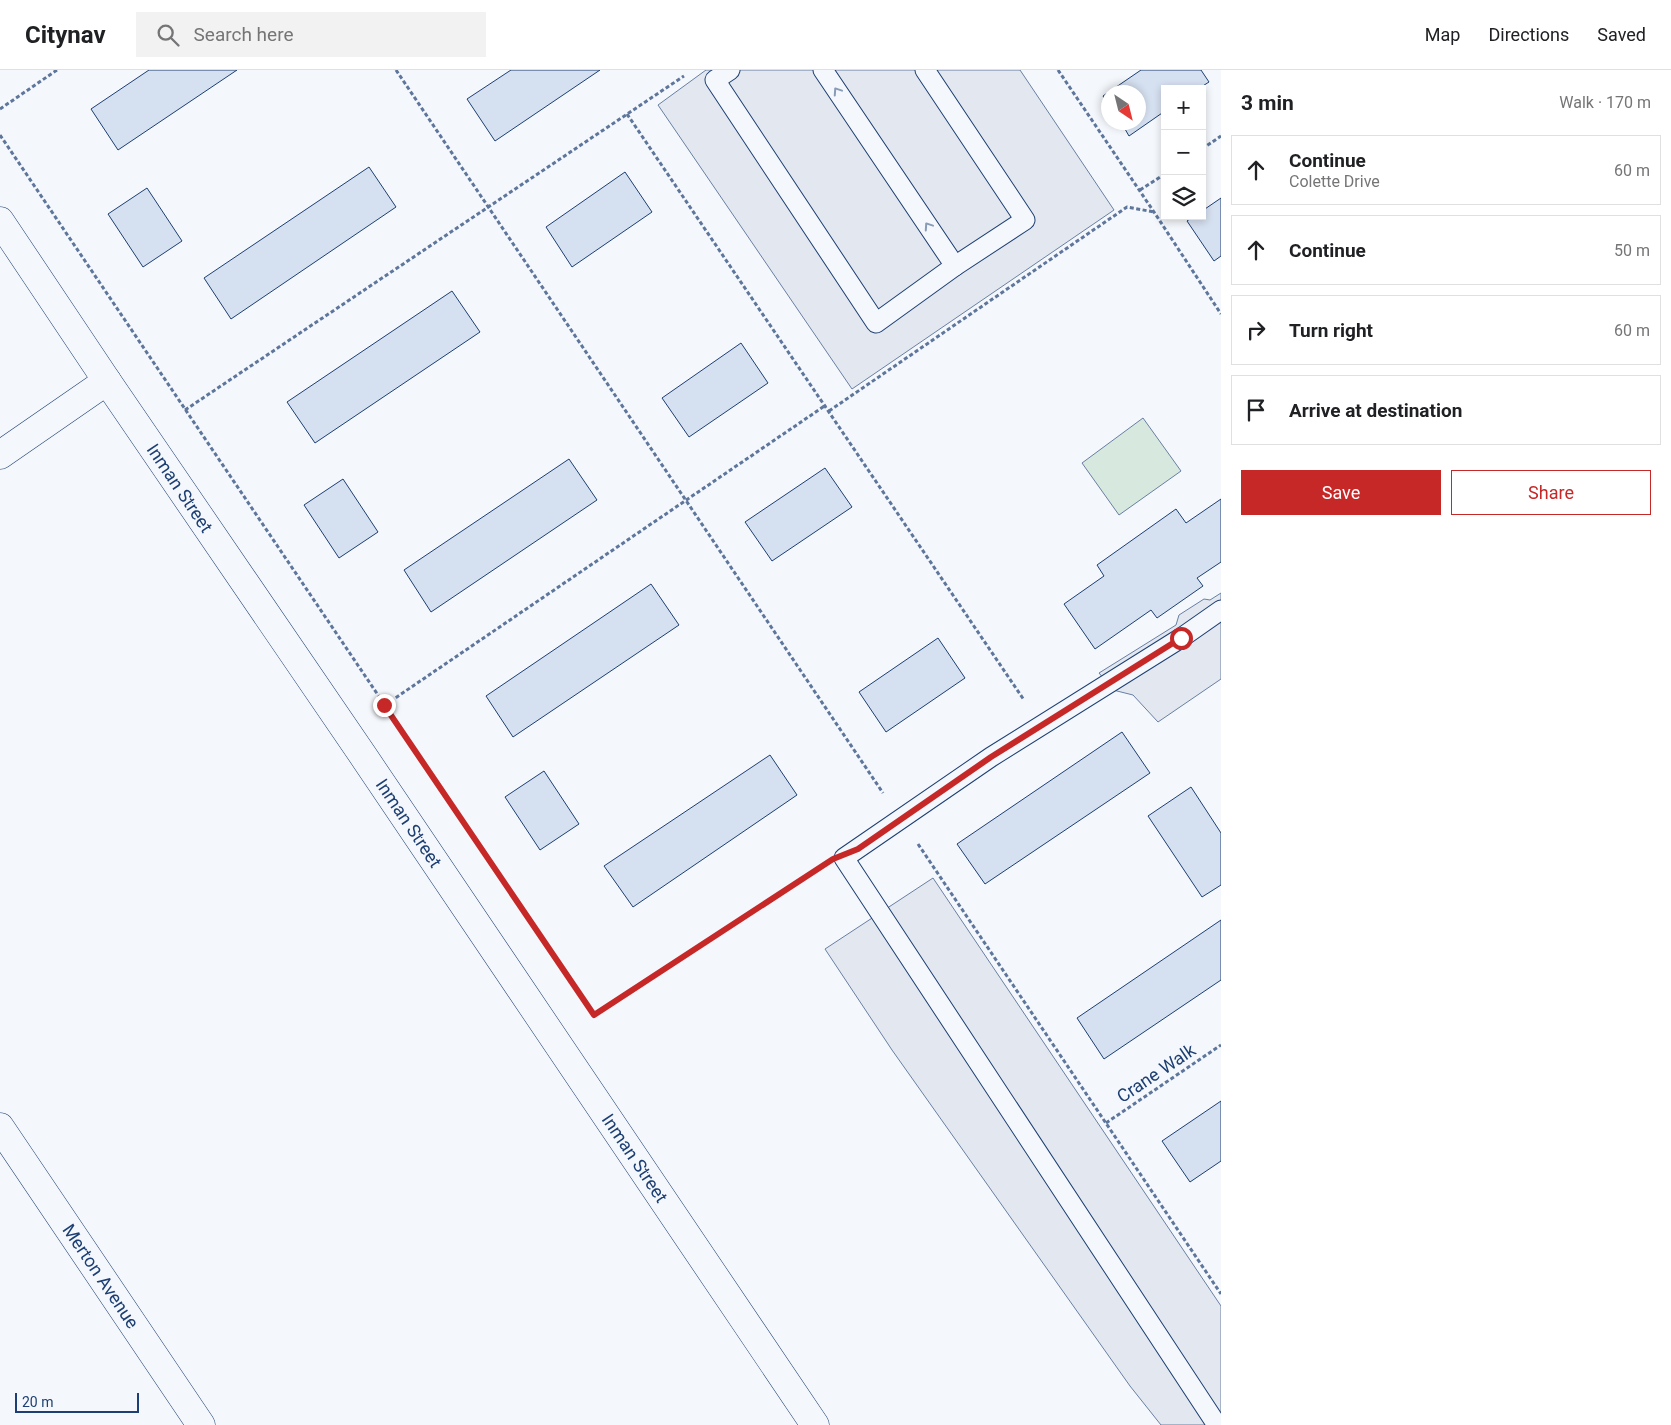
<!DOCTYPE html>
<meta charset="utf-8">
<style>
body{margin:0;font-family:Roboto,sans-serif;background:#f2f2f2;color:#202124}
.controls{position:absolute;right:15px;top:15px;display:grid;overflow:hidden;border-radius:0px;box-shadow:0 2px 8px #0003}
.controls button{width:45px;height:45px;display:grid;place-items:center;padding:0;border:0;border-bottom:1px solid #e0e0e0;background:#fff;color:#202124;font:25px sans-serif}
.compass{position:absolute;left:1101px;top:15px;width:45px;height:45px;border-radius:50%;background:#fff;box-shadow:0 2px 8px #0003;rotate:145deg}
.scale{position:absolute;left:15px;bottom:12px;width:124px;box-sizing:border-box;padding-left:5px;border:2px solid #1d3f73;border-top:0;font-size:14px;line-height:18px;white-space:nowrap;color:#1d3f73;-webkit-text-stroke:4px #f4f7fb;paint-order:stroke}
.stop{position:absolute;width:15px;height:15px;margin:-11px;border:4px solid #c62828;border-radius:50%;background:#fff}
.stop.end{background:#c62828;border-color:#fff;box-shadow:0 1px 5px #0008}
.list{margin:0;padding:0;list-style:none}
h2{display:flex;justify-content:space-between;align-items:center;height:65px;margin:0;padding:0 20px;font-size:21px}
h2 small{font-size:16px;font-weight:400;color:#757577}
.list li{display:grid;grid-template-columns:32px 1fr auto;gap:15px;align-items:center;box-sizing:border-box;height:70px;margin:0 10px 10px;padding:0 10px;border:1px solid #e0e0e0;border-radius:0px}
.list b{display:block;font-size:19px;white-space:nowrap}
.list p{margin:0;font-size:16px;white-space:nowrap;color:#757577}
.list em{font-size:16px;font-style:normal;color:#757577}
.actions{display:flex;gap:10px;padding:15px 20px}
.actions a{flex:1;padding:11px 0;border:1px solid #c62828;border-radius:0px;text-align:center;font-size:18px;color:#c62828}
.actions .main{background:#c62828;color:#fff}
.icon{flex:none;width:28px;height:28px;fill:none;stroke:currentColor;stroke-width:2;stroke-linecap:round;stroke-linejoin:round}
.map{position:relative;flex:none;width:1221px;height:1355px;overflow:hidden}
header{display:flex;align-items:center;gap:30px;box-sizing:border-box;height:70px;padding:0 25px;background:#fff;border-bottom:1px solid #e0e0e0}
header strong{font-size:24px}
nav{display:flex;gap:28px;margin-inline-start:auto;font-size:18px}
.search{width:350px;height:45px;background:#f2f2f2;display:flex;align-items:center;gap:12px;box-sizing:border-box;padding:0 18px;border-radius:0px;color:#757577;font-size:19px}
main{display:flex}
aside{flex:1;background:#fff}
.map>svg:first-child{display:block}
.green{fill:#d7e8df;stroke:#687fa3}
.parking{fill:#e3e8f0;stroke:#687fa3}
.building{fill:#d5e0f0;stroke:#1d3f73}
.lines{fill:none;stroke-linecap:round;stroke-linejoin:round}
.service-casing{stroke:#1d3f73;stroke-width:21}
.minor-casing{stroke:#1d3f73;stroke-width:29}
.path{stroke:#5e769c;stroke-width:3;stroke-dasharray:4 2.5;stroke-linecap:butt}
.service{stroke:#f4f7fb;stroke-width:19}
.minor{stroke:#f4f7fb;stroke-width:28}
.oneway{stroke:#889bb7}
.route{stroke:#c62828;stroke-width:6}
.labels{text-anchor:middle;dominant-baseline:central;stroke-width:4;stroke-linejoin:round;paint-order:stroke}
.street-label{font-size:18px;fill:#1d3f73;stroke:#f4f7fb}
</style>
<header>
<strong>Citynav</strong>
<div class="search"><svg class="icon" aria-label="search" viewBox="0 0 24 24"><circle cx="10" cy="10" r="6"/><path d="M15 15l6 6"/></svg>Search here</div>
<nav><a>Map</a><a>Directions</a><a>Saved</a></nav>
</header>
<main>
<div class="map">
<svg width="1221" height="1355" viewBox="0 0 1221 1355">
<rect width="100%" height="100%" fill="#f4f7fb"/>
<polygon class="green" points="1143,348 1181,401 1119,445 1082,393"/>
<g class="parking">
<polygon points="706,0 1020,0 1114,140 852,319 658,35"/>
<polygon points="1221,523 1221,609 1158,652 1133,625 1113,620 1099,603 1176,555 1179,545 1204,529 1210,530"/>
<polygon points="933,808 1221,1236 1221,1355 1161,1355 1130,1316 892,980 825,879"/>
</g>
<g class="building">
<polygon points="149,0 237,0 118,80 91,39"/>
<polygon points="511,0 600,0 495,71 467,29"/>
<polygon points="1141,0 1201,0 1209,12 1198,19 1165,19 1165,41 1129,66 1121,52 1138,52 1138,22 1108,22 1108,34 1103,26"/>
<polygon points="369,97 396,137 231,249 204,208"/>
<polygon points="625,102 652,142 572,197 546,157"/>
<polygon points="147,118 182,171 143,197 108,144"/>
<polygon points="1221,128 1221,186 1214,191 1187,151 1194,146 1202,146 1202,141"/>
<polygon points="452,221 480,262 315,373 287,332"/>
<polygon points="741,273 768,313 689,367 662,328"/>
<polygon points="569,389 597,430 431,542 404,500"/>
<polygon points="825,398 852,437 772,491 745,452"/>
<polygon points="343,409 378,462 339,488 304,435"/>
<polygon points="1221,429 1221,492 1197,508 1203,516 1157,548 1151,540 1095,579 1064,534 1104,506 1097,495 1176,439 1186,453"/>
<polygon points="651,514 679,555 513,667 486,626"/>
<polygon points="938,568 965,608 886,662 859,622"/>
<polygon points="1122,662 1150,703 985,814 957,774"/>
<polygon points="770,685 797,725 633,837 604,796"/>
<polygon points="544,701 579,754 540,780 505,727"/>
<polygon points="1191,717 1221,763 1221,815 1202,827 1148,746"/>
<polygon points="1221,850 1221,910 1104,989 1077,948"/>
<polygon points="1221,1031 1221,1091 1190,1112 1162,1071"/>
</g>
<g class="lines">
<defs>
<g id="service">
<polyline points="730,0 715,10 876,253 955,196 1025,150 925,0"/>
<polyline points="823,0 955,196"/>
<polyline points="1217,1355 844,788 991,687 1181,568 1221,540"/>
</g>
<g id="minor">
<polyline points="0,151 107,311 364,687 815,1355"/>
<polyline points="0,385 107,311"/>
<polyline points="0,1057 201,1355"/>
</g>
</defs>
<use href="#service" class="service-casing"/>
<use href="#minor" class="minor-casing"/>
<g class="path">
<polyline points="396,0 883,723"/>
<polyline points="1058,0 1154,142 1221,244"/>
<polyline points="0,39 57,0"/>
<polyline points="627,44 1024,630"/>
<polyline points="0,65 594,945 815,801"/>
<polyline points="1202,79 1221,66"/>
<polyline points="1140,120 1165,104"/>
<polyline points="185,340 684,6"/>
<polyline points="829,341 1127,137 1154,142"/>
<polyline points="385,635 826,335"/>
<polyline points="918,774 1221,1224"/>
<polyline points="1106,1053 1221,975"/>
</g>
<use href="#service" class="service"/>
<use href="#minor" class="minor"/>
</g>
<defs><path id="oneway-chevron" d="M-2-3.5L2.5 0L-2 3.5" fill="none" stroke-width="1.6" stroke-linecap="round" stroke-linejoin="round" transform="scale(1.25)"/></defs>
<g class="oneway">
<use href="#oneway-chevron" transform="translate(837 21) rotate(-124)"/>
<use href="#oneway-chevron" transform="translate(928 156) rotate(-124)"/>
</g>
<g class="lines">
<polyline class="route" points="384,635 594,945 833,789 858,779 991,687 1181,568"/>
</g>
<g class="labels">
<g class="street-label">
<text transform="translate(180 418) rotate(56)">Inman Street</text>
<text transform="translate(409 753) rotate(56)">Inman Street</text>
<text transform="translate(1156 1003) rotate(-34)">Crane Walk</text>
<text transform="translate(635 1088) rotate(56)">Inman Street</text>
<text transform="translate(101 1206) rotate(56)">Merton Avenue</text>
</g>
</g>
</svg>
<div class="controls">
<button>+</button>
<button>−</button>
<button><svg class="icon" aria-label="layers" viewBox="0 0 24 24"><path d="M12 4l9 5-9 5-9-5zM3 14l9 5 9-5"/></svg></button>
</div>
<svg class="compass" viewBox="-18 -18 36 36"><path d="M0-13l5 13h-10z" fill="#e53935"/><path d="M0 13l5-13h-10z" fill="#757577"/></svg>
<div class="scale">20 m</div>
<div class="stop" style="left:1181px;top:568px"></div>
<div class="stop end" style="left:384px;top:635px"></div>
</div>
<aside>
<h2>3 min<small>Walk · 170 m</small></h2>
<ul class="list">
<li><svg class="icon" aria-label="ahead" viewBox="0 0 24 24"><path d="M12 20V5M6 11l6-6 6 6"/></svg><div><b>Continue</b><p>Colette Drive</p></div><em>60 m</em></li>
<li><svg class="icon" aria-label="ahead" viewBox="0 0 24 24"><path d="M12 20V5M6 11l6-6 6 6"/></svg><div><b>Continue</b></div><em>50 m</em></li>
<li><svg class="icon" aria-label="right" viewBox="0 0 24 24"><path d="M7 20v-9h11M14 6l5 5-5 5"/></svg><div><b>Turn right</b></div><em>60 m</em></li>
<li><svg class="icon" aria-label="arrive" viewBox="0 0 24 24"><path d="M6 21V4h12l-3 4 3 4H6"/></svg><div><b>Arrive at destination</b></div></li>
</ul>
<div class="actions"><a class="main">Save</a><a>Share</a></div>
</aside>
</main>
